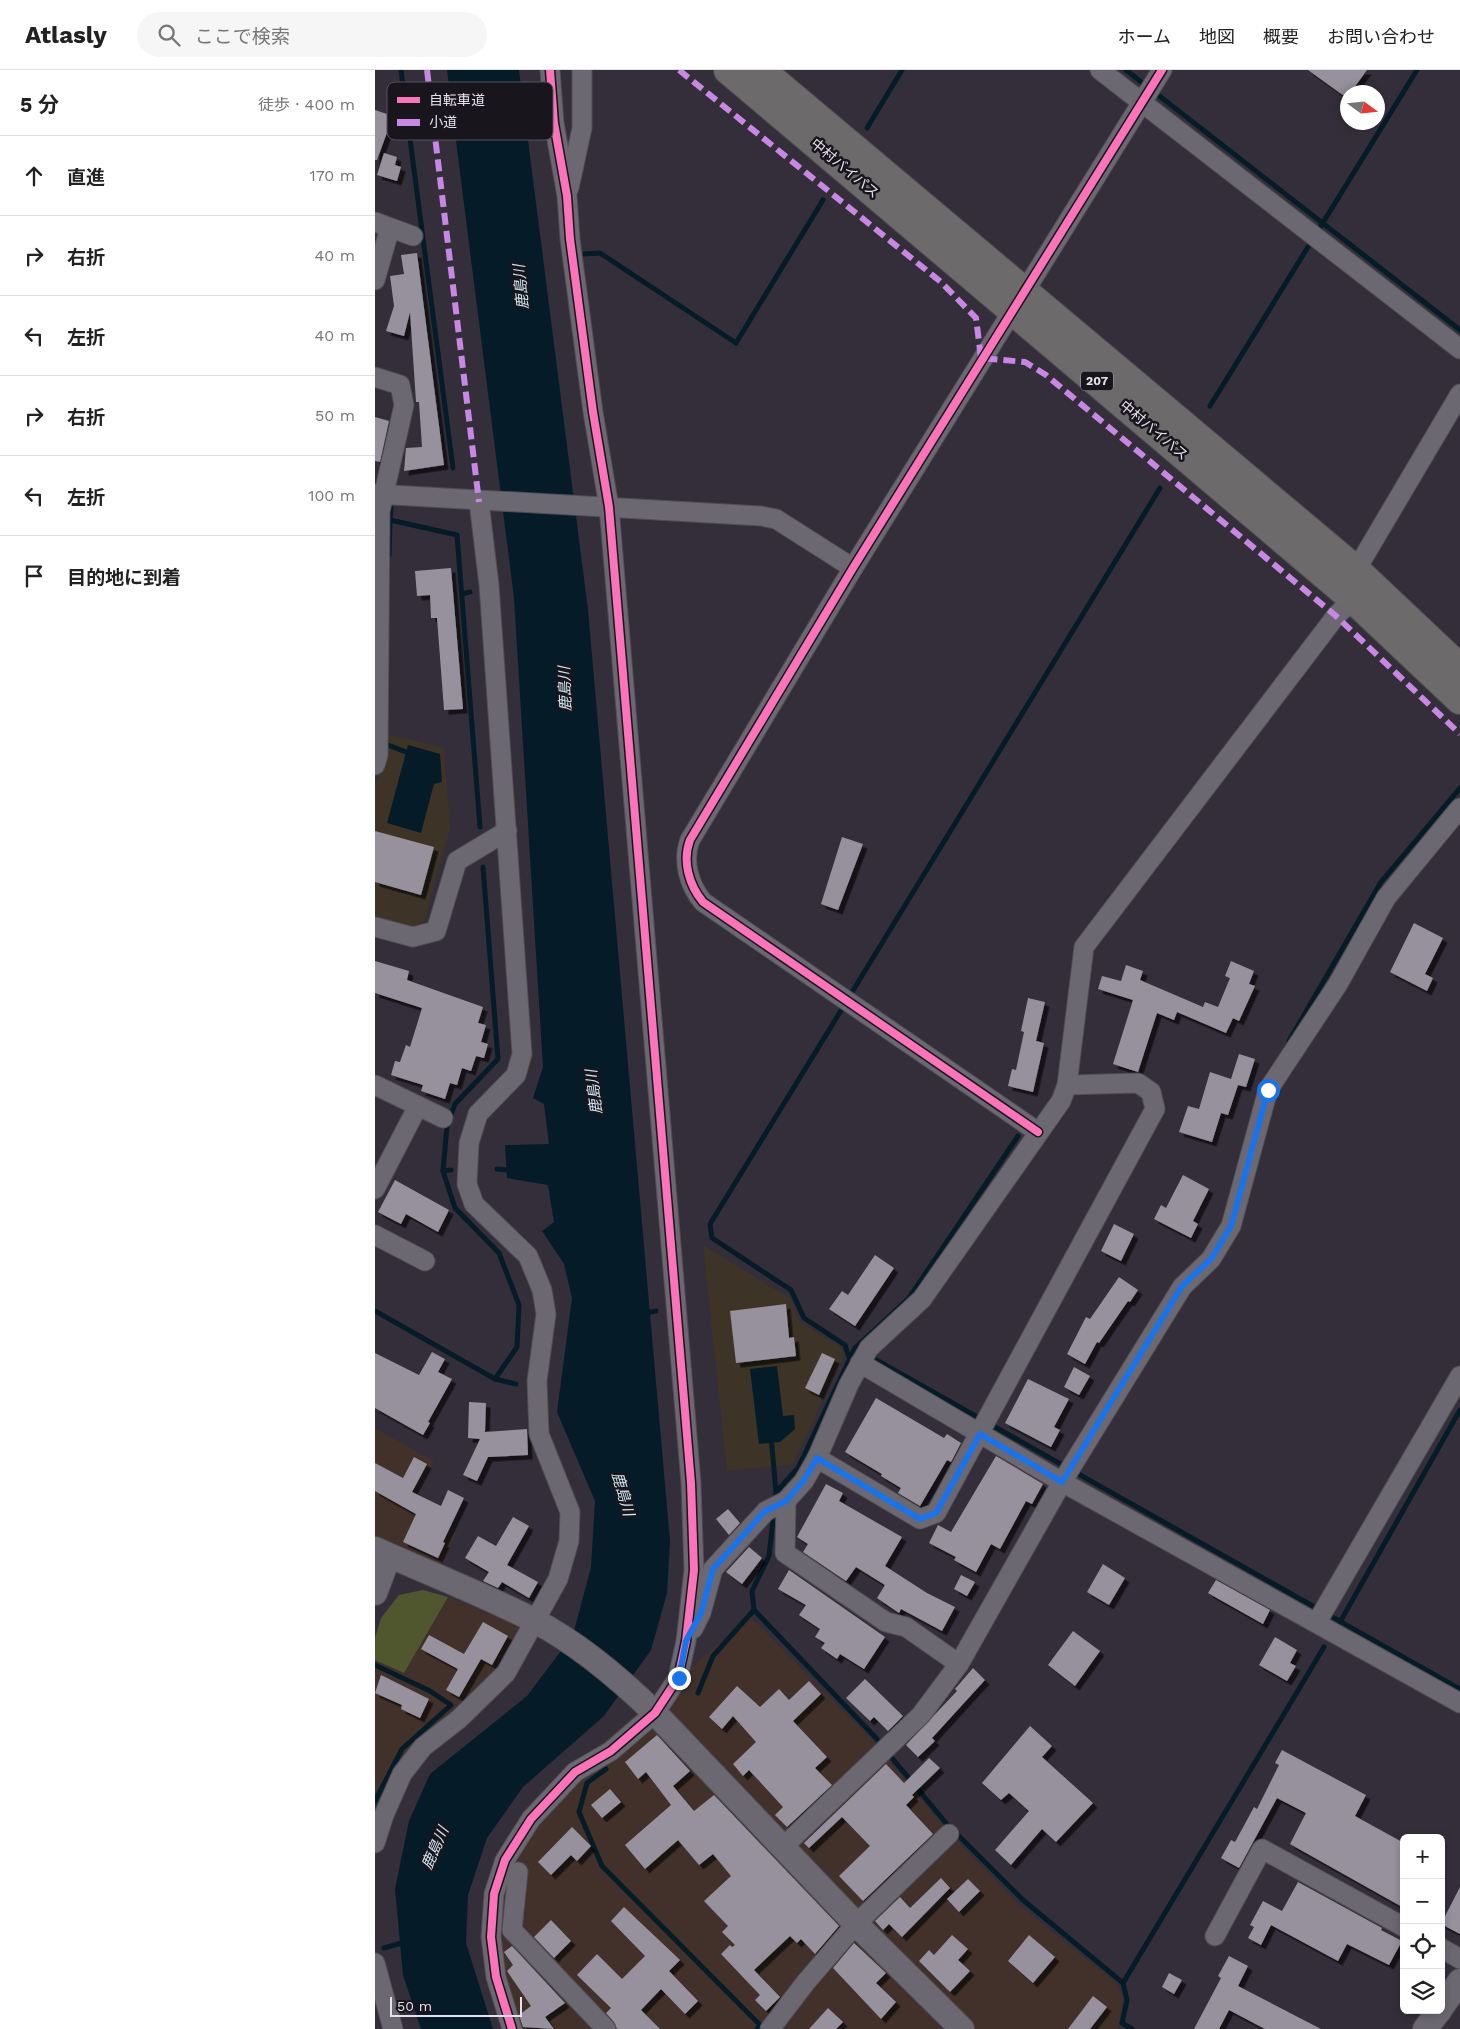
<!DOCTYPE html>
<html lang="ja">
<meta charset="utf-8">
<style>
body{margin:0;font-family:"Work Sans","Noto Sans JP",sans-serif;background:#f6f6f6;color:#222}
.controls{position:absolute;right:15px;bottom:15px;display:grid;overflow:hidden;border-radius:8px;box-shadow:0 2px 8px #0003}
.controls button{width:45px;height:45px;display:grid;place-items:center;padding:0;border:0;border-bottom:1px solid #e0e0e0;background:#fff;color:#222;font:25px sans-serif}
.compass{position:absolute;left:965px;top:15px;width:45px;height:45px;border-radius:50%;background:#fff;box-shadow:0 2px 8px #0003;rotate:105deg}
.scale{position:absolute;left:15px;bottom:12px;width:132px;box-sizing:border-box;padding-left:5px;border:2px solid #e7e1ee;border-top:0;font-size:14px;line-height:18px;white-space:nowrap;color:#e7e1ee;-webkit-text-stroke:4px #19151d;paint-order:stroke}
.stop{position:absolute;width:15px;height:15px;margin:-11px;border:4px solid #1a73e8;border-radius:50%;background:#fff}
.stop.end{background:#1a73e8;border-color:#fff;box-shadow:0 1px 5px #0008}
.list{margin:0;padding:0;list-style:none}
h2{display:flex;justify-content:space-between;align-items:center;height:65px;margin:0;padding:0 20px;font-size:21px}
h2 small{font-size:16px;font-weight:400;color:#767676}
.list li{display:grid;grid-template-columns:32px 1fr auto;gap:15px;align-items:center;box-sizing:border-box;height:80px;padding:0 20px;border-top:1px solid #e0e0e0}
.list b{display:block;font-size:19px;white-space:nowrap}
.list em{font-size:16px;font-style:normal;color:#767676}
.icon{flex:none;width:28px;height:28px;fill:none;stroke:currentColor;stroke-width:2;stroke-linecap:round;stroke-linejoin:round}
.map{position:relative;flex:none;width:1085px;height:1959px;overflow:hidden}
header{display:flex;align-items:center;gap:30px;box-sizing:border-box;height:70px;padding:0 25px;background:#fff;border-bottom:1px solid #e0e0e0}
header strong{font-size:24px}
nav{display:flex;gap:28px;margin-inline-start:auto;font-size:18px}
.search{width:350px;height:45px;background:#f6f6f6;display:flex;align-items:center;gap:12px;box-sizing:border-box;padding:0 18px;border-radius:28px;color:#767676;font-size:19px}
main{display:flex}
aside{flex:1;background:#fff}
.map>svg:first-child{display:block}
.commercial{fill:#42312b}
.industrial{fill:#3d3427}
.green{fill:#50572f}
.water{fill:#051c28}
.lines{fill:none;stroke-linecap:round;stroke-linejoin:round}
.stream{stroke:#051c28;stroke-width:5}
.building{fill:#96919c;filter:url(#shadow)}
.minor-casing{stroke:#504c55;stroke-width:21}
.tertiary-casing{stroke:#504c55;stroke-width:26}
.trunk-casing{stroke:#504c55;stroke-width:30}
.minor{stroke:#6c6871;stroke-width:19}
.tertiary{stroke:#6c6871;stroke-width:24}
.trunk{stroke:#6c6a6a;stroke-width:28}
.quiet{stroke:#c787e3;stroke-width:6;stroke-dasharray:12 6;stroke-linecap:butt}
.cycleway-casing{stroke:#19151d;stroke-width:11}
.cycleway{stroke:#fb73b8;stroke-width:8}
.route{stroke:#1a73e8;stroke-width:6}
.labels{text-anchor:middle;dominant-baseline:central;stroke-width:5;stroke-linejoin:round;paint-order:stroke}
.shield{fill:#19151d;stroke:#a9a4af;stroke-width:1}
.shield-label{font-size:12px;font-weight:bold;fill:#e7e1ee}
.street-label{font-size:14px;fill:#e7e1ee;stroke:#19151d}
.water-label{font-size:15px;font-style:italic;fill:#d2e8f3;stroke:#19151d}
.key{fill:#19151d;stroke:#57525c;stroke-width:1}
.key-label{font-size:14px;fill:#e7e1ee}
</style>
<header>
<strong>Atlasly</strong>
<div class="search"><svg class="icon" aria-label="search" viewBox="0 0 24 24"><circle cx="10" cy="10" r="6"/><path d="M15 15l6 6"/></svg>ここで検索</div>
<nav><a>ホーム</a><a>地図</a><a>概要</a><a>お問い合わせ</a></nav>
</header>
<main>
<aside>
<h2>5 分<small>徒歩 · 400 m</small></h2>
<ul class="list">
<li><svg class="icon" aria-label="ahead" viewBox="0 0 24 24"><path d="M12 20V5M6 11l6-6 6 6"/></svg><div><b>直進</b></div><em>170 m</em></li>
<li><svg class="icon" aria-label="right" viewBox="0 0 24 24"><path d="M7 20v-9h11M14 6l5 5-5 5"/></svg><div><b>右折</b></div><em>40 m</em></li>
<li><svg class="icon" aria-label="left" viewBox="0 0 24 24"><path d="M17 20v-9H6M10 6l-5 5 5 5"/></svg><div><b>左折</b></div><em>40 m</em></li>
<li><svg class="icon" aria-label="right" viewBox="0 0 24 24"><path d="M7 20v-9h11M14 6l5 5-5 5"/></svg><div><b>右折</b></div><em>50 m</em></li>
<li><svg class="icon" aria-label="left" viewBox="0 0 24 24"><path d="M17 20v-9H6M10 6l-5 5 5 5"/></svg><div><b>左折</b></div><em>100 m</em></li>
<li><svg class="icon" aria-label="arrive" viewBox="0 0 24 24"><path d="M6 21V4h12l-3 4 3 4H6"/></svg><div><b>目的地に到着</b></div></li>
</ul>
</aside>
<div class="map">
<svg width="1085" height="1959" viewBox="0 0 1085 1959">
<defs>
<filter id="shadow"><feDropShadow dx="4.5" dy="4.5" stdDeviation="0" flood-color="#0009"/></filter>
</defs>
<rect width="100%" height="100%" fill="#332e39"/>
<g class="commercial">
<polygon points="0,1358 59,1391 31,1440 81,1463 65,1498 0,1468"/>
<polygon points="73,1527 147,1557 114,1609 32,1681 0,1734 0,1590 29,1603"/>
<polygon points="376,1547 498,1671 568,1756 642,1833 741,1913 749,1929 743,1959 132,1959 123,1925 126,1851 147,1777 195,1700"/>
</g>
<g class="industrial">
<polygon points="15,665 69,678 75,759 48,855 35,860 0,851 0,716"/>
<polygon points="328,1175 416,1229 425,1252 467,1278 468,1287 418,1394 352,1401"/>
</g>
<polygon class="green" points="48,1520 73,1527 29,1603 0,1590 0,1568 6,1548 24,1525"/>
<g class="water">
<polygon points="72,0 144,0 213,540 295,1471 292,1523 276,1580 229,1646 148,1717 112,1768 93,1825 91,1873 118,1959 46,1959 28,1905 20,1819 34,1751 55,1704 152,1626 198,1565 216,1497 220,1431 182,1342 197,1228 189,1194 167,1161 179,1152 173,1115 132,1108 130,1075 174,1074 169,1034 158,1028 168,997 139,528"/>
<polygon points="33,675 65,684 67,712 59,714 46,763 12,753"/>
<polygon points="402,1296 408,1346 419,1345 420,1359 405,1372 384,1374 375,1299"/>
</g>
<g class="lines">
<g class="stream">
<polyline points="26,0 78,398"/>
<polyline points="751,0 1085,260"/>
<polyline points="492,58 527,0"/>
<polyline points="209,184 225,183 361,273 448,130"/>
<polyline points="835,336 1042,0"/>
<polyline points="10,438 16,438 15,450 82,465 105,757"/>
<polyline points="14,485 15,450"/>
<polyline points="87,524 95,522"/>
<polyline points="8,673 36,684"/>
<polyline points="108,797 123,989 80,1034 72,1056 68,1101 80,1138 124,1183 144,1235 142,1277 120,1309"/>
<polyline points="474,927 785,418"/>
<polyline points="470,934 335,1154 337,1168 416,1220 429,1248 470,1275 474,1287"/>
<polyline points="914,971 1006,812 1085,718"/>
<polyline points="122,1099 136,1100"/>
<polyline points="68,1101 76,1100"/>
<polyline points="0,1241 120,1309 141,1314"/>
<polyline points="269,1243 281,1241"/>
<polyline points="480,1278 1085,1619"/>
<polyline points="396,1366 401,1422 400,1433"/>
<polyline points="401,1422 423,1398 480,1278 534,1228 643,1066"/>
<polyline points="399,1441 394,1486 377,1521 379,1540 502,1669"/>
<polyline points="965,1552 1085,1340"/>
<polyline points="0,1595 55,1621 76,1635 27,1679 0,1731"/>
<polyline points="323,1623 338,1586 379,1540"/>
<polyline points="517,1688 571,1753 648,1830 748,1913 752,1930 747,1953 757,1959"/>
<polyline points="231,1699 212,1713 204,1742 227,1796 385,1955 382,1959"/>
<polyline points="9,1878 30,1872"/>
<polyline points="748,1913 949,1577"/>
</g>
</g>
<g class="building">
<polygon points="933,0 992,0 976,22 972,22 972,28"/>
<polygon points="0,40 18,46 2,90 0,90"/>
<polygon points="9,83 22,87 20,95 26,97 22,111 2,105"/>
<polygon points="42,183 69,395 29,401 31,378 47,377 44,332 41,332 35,242 29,266 11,261 19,236 15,206 29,204 26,185"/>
<polygon points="0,347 14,351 5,392 0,391"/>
<polygon points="76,498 88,639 69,640 62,548 56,548 55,525 42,526 40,501"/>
<polygon points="0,761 59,777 46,825 0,812"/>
<polygon points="467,767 488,774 463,840 446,834"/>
<polygon points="1039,853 1068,868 1050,904 1058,908 1052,921 1015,902"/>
<polygon points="0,891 34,901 32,910 108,937 103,953 111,955 106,972 113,974 109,988 101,986 96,1001 87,998 82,1015 75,1013 70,1029 46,1021 48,1015 16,1005 20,991 25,992 31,975 35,977 47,938 0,923"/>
<polygon points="856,891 879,901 874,914 880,916 864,951 858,948 851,963 802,942 799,950 782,943 763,1002 738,994 758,930 723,919 727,906 746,911 751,895 768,901 765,910 828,937 830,932 843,937 855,908 850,906"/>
<polygon points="653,928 670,932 661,971 669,973 658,1022 633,1016 637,999 641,1000 649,962 646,961"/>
<polygon points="864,984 880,989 871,1017 863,1015 853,1045 846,1043 837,1072 804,1062 813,1036 824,1039 835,1002 856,1009"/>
<polygon points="808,1105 834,1119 818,1151 823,1154 816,1168 779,1149 786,1135 791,1138"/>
<polygon points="20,1110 74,1140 63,1162 31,1144 26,1154 3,1142"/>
<polygon points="739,1154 759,1164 746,1191 726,1181"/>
<polygon points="500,1185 519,1198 480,1256 454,1239 467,1221 473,1225"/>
<polygon points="744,1207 763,1220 755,1232 753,1231 724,1273 722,1272 710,1294 692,1284 711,1247 715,1249"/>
<polygon points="411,1234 414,1268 419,1267 421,1286 361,1293 355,1241"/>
<polygon points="57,1282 70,1289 63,1302 77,1309 53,1352 55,1353 48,1365 0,1338 0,1283 44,1305"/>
<polygon points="447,1283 460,1289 444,1325 430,1318"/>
<polygon points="699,1297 715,1306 704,1325 689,1317"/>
<polygon points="653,1309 694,1329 679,1357 685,1360 676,1377 630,1353"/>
<polygon points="501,1328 569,1368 572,1364 586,1373 576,1392 572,1390 545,1436 523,1423 526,1418 506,1406 507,1404 470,1382"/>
<polygon points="94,1332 111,1333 110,1362 152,1359 153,1385 113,1387 102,1411 88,1405 105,1369 93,1368"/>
<polygon points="621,1386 668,1414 657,1434 651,1431 625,1479 616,1474 601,1502 579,1490 581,1487 554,1473 563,1455 576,1462"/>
<polygon points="39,1387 52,1394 37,1422 66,1436 73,1420 89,1428 68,1472 70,1473 63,1488 28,1472 41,1444 0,1421 0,1393 28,1408"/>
<polygon points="451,1414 468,1423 464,1431 527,1467 510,1496 552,1523 580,1537 567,1561 526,1539 524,1543 502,1528 510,1515 481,1497 471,1511 428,1482 433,1474 422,1467"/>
<polygon points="353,1439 365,1453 354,1465 341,1449"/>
<polygon points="138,1447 154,1456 132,1495 163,1512 154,1528 127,1512 123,1518 108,1511 114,1502 90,1488 103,1466 121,1476"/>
<polygon points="374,1477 387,1488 367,1514 351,1502"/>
<polygon points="728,1494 750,1508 734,1535 712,1522"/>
<polygon points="414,1500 510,1567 489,1599 465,1584 462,1589 446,1578 450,1573 440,1567 445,1559 424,1545 431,1535 403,1519"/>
<polygon points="586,1505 600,1512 592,1526 579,1519"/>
<polygon points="841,1510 895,1540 888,1554 833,1523"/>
<polygon points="108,1552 133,1566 117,1595 106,1589 84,1627 71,1620 83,1599 46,1579 54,1565 89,1584"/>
<polygon points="698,1561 725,1581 700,1616 673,1595"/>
<polygon points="900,1567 922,1580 915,1593 921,1596 912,1611 884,1595"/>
<polygon points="598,1598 610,1610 557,1668 560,1671 543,1687 531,1675 582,1621 580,1619"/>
<polygon points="6,1605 54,1629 45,1648 26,1639 27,1635 0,1623"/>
<polygon points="490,1609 528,1646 513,1661 499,1647 495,1651 471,1628"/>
<polygon points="434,1611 446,1624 418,1651 452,1687 440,1698 457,1715 412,1757 400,1745 408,1737 374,1700 368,1706 358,1694 381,1672 358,1646 347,1659 334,1647 362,1616 385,1637 404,1619 414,1630"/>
<polygon points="655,1656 677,1676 667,1687 718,1733 681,1772 667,1759 636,1795 620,1780 654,1741 634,1723 626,1730 607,1713"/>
<polygon points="282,1665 315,1701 298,1716 319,1741 339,1725 464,1856 440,1884 426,1869 422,1873 415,1866 379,1900 405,1927 391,1941 380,1930 385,1925 346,1884 355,1875 357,1877 360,1875 347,1862 353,1856 329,1831 356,1806 338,1784 324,1795 303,1770 270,1799 250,1775 296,1735 271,1702 263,1709 250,1692"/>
<polygon points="907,1680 991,1725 980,1746 1029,1773 1029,1838 915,1774 931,1743 902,1728 864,1798 846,1788 856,1770 860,1772 879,1737 882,1739 904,1695 900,1693"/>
<polygon points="554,1688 565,1698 537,1725 539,1727 531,1735 558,1764 488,1831 464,1806 495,1776 467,1747 434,1778 429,1773 511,1694 529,1713"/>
<polygon points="235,1719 246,1732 227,1748 216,1735"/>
<polygon points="197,1757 216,1776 202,1791 196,1785 176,1805 163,1792"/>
<polygon points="566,1808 575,1818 527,1867 514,1854 508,1860 500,1851 525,1827 535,1838"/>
<polygon points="593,1809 605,1821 584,1842 572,1829"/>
<polygon points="923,1812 1007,1858 1006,1860 1027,1871 1014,1895 972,1874 963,1891 896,1855 886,1875 873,1868 879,1857 875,1855 888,1831 907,1841"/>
<polygon points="1085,1817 1085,1864 1066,1854"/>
<polygon points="249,1837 305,1890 294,1901 323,1931 310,1944 286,1919 266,1940 285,1959 242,1959 239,1952 231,1943 236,1938 202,1905 222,1884 247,1909 270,1886 236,1851"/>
<polygon points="176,1850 196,1871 179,1888 159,1867"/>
<polygon points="577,1865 593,1879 583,1890 595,1901 575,1922 544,1891 554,1880 559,1885"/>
<polygon points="654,1865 680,1887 658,1913 633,1891"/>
<polygon points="479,1873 511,1903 501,1913 521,1932 506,1949 458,1898"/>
<polygon points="137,1876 190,1933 170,1947 179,1959 148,1957 144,1945 156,1936 132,1901 138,1895 129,1882"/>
<polygon points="854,1886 873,1896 863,1916 946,1959 890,1959 854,1940 844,1959 819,1959 846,1908 843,1906"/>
<polygon points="794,1903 807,1910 799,1924 787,1917"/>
<polygon points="718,1926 732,1937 715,1959 693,1959"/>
<polygon points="453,1938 468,1952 461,1959 434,1959"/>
</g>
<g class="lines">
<defs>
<g id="minor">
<polyline points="725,0 1085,279"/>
<polyline points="194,118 207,58 207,0"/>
<polyline points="0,152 38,166"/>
<polyline points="0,210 15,158"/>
<polyline points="0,307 25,315 29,335 5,441 3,685 0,695"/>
<polyline points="0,424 386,446 401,449 478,498"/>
<polyline points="981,500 1085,324"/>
<polyline points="0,857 38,867 61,861 82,791 132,761"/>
<polyline points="0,1015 68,1048"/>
<path d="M 663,1062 L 328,832 C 314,815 307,791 315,770 L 478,498 L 787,0"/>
<polyline points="0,1119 43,1036"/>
<polyline points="0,1165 50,1191"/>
<polyline points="485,1293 687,1412 1085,1633"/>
<polyline points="442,1388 545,1449 561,1443 780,1039 776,1022 763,1013 692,1015"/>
<polyline points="411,1431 410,1483 511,1552 531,1557 584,1594"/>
<polyline points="942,1552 1085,1306"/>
<polyline points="318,1559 326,1543 338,1499 391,1441 411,1431 429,1411 442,1388 474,1314 494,1278 547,1229 686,1031 692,1015 709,877 961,546 978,529"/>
<polyline points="0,1773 9,1745 27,1704 48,1677 84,1649 131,1603 183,1509 194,1471 195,1442 164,1364 162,1311 171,1244 167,1220 153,1186 99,1134 92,1114 94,1073 103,1044 141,1005 147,984 114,515 104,432"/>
<polyline points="409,1776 546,1645 584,1594 687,1412 807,1217 836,1189 856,1156 893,1020 963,914 1011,828 1085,738"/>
<polyline points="143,1802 137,1860 231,1959"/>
<polyline points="840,1866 887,1779 1029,1857"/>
<polyline points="1066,1878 1085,1889"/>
<polyline points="0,1893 18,1959"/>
<polyline points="137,1959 121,1907 116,1867 119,1824 130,1790 156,1749 200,1702 236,1681 280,1643 303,1608 311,1571 319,1500 316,1413 234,437 218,342 195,169 192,126 179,53 175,0"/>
<polyline points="395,1959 431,1912 481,1854 574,1764"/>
</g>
<g id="tertiary">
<path d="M 0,1479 C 53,1503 108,1524 160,1551 C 204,1574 244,1608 280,1643 L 481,1854 L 587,1959"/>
<polyline points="0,1523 14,1486"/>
<polyline points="1066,1938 1085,1911"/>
<polyline points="1050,1959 1065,1940"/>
</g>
<g id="trunk">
<polyline points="353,0 978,529 1085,630"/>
<polyline points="386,0 981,500 1085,598"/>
</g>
</defs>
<use href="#minor" class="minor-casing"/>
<use href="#tertiary" class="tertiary-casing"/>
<use href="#trunk" class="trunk-casing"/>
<use href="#minor" class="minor"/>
<use href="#tertiary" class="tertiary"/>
<use href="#trunk" class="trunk"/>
<g class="quiet">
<polyline points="52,0 104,432"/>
<polyline points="304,0 566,212 601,248 606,288 650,292 671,305 961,546 1085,664"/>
</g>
<defs>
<g id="cycleway">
<path d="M 663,1062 L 328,832 C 314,815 307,791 315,770 L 478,498 L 787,0"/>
<polyline points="137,1959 121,1907 116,1867 119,1824 130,1790 156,1749 200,1702 236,1681 280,1643 303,1608 311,1571 319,1500 316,1413 234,437 218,342 195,169 192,126 179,53 175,0"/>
</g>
</defs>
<use href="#cycleway" class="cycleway-casing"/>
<use href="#cycleway" class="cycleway"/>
</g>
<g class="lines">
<polyline class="route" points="304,1608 311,1571 326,1543 338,1499 390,1441 411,1431 429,1410 442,1388 545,1449 561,1443 605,1364 687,1412 807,1216 836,1189 856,1156 893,1020"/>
</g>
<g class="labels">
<rect class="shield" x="706" y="301.5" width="32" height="19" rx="4"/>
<g class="shield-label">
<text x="722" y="311">207</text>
</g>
<g class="street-label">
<text transform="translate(470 98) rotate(40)">中村バイパス</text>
<text transform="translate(779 360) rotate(40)">中村バイパス</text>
</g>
<g class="water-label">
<text transform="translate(146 217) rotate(-95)">鹿島川</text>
<text transform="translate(190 619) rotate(-92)">鹿島川</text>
<text transform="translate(219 1022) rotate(-97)">鹿島川</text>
<text transform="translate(248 1424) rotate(74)">鹿島川</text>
<text transform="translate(60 1778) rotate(-66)">鹿島川</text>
</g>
</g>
<rect x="12" y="12" width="166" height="58" rx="8" class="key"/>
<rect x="22" y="27" width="23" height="6" fill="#fb73b8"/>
<rect x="22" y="49" width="23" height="7" fill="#c787e3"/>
<g class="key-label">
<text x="54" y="35">自転車道</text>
<text x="54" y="57">小道</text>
</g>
</svg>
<div class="controls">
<button>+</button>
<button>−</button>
<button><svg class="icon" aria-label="locate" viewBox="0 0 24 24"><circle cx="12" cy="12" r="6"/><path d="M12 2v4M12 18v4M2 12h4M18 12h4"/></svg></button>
<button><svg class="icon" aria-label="layers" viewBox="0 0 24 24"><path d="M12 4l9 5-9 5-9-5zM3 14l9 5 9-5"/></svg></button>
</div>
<svg class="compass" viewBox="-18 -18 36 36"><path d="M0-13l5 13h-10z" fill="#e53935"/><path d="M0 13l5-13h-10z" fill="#767676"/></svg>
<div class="scale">50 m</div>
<div class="stop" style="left:893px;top:1020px"></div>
<div class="stop end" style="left:304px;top:1608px"></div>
</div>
</main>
